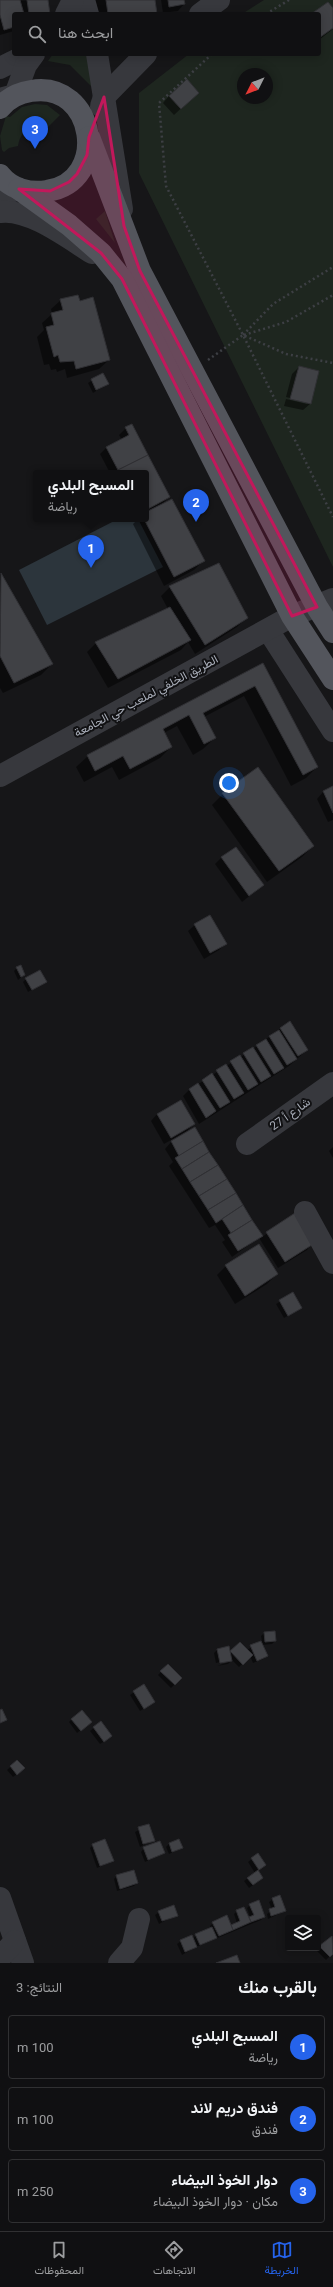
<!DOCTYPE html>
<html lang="ar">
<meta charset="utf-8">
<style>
body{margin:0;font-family:Roboto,Vazirmatn,sans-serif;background:#19191b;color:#f1f3f6;direction:rtl}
.controls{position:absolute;right:12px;bottom:12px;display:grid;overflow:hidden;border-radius:4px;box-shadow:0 2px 10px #0003}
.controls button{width:36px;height:36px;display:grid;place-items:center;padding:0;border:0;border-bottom:1px solid #303032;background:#101012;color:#f1f3f6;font:20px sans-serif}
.compass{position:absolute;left:237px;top:68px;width:36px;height:36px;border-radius:50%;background:#101012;box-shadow:0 2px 10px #0003;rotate:228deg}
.you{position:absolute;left:229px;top:783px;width:14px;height:14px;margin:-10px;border:3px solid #fff;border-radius:50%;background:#1a73e8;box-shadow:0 0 0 6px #1a73e833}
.badge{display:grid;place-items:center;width:26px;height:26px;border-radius:50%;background:#2563eb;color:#fff;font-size:13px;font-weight:700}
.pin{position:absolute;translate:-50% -33px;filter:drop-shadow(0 1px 2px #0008)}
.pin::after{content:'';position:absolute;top:21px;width:14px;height:12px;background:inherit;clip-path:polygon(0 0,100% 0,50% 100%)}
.popup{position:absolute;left:33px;top:470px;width:116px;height:52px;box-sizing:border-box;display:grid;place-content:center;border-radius:4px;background:#101012;filter:drop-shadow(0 1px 3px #0005);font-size:13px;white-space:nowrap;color:#9c9d9f}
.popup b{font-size:15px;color:#f1f3f6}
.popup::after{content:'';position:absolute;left:50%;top:100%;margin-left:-8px;border:8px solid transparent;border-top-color:#101012}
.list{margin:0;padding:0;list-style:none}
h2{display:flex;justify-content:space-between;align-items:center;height:52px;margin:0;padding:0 16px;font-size:17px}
h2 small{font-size:13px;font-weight:400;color:#9c9d9f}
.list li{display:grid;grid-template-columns:26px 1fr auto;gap:12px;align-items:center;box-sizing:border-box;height:64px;margin:0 8px 8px;padding:0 8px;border:1px solid #303032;border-radius:4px}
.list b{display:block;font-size:15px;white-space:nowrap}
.list p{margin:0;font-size:13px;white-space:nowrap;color:#9c9d9f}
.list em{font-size:13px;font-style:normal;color:#9c9d9f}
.icon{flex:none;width:22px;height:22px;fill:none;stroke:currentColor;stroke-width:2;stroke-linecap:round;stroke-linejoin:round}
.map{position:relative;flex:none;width:333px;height:1963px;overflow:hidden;direction:ltr}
.search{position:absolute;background:#101012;box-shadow:0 2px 10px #0003;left:12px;right:12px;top:12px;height:44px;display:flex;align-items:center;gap:10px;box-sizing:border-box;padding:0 14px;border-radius:4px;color:#9c9d9f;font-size:15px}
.sheet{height:268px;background:#101012}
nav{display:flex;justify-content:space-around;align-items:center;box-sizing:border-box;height:56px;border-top:1px solid #303032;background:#101012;font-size:11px;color:#9c9d9f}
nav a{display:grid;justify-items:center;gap:2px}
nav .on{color:#2563eb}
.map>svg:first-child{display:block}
.green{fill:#1e261f;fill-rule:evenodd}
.water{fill:#2c353c}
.shadow{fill:#0007}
.building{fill:#404145;stroke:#303034}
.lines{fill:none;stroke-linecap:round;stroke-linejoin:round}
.path{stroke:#3d3f44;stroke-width:2.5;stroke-dasharray:2 3;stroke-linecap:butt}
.minor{stroke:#37383d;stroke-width:22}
.major{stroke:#53555c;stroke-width:22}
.marked{fill:#c2185b;fill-opacity:0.2;stroke:#c2185b;stroke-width:3;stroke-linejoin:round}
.labels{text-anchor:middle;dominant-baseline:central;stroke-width:4;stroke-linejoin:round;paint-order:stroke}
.street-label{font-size:12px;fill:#a8adb8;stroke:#111113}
</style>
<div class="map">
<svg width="333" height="1963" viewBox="0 0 333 1963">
<rect width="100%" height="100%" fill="#161618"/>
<g class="green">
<path d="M 264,0 L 333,0 L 333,567 L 139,173 L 139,93 L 189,54 L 319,54 L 319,14 L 242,14 ZM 243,74 L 267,74 L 267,98 L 243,98 Z"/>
<polygon points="53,54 88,54 92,87 70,65 48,61"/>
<path d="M 35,104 L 47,105 L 60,115 L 48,127 L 36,125 C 25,130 20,134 18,146 L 9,148 L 4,152 L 2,150 L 0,136 L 6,116 L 10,117 L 22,107 Z"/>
<polygon points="105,211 115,243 96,219"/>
</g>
<polygon class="water" points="118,519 138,519 163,567 47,625 19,570"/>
<g class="shadow">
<polygon points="47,0 49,14 14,14 14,31 0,35 0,1"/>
<polygon points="95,0 153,0 156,14 97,14"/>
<polygon points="161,0 183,0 184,4 178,11 163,13"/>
<polygon points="333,10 333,29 319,40 319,14 313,14"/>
<polygon points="169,96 191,99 174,115 163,103"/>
<polygon points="61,300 109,360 99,369 67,378 65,369 57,372 56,369 51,370 49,364 44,365 37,337 44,330 42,323 52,314 51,309"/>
<polygon points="299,367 317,372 310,404 303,410 284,406 286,399 307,404 307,402 286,397 292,374"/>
<polygon points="102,374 107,384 93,393 88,383"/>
<polygon points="126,428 169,497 162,504 203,561 194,570 164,586 133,524 138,519 146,519 146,473 110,473 100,454 106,448 122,440 119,435"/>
<polygon points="129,519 136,519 131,522"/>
<polygon points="0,574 52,664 41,675 3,693 0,688"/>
<polygon points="170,587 246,618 237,627 195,654 188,642 181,650 108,688 87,652 96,643 168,609 161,596"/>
<polygon points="262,664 317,767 306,778 291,786 244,696 204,717 215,738 203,749 193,755 177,726 164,733 171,747 160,758 119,780 112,767 84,782 76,767 88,756"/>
<polygon points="333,787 333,820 328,822 317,799 323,792"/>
<polygon points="223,794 313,846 302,857 267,882 212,805"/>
<polygon points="222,857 263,885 242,902 215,864"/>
<polygon points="195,925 225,944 219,950 204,959 188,931"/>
<polygon points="17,968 24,975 18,980 14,971"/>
<polygon points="26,979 45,982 28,992 23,982"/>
<polygon points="281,1028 307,1050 289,1066 199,1124 183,1096 189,1090 253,1049"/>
<polygon points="157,1114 194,1124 187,1131 164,1144 151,1121"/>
<polygon points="194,1129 262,1237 295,1214 313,1243 307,1250 278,1268 259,1238 232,1257 222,1242 225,1240 215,1225 209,1228 169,1166 173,1162 165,1149 171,1142"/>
<polygon points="333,1147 333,1158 329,1151"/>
<polygon points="226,1266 277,1274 267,1284 235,1304 217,1275"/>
<polygon points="293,1294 301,1308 284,1318 276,1304"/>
<polygon points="264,1633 275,1641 272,1644 262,1645 267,1656 263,1659 253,1663 250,1656 239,1667 232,1660 228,1664 217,1666 229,1662 229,1660 216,1663 214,1653 217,1650 228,1648 229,1653 240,1643 247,1650 262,1641 261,1636"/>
<polygon points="168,1665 181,1678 171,1688 158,1675"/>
<polygon points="143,1686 154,1702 140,1711 130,1695"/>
<polygon points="72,1719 87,1725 77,1733 69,1722"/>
<polygon points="101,1722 108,1739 100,1744 90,1731"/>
<polygon points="17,1761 20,1772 13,1777 7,1770"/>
<polygon points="148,1825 153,1840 140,1847 135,1832"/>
<polygon points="169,1844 182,1848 169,1854 166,1847"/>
<polygon points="93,1845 112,1861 97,1868 90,1848"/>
<polygon points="144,1848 164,1853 145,1862 141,1852"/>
<polygon points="258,1854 265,1865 257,1871 259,1881 249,1888 244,1881 255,1873 248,1862"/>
<polygon points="117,1876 137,1883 134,1886 117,1891 114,1879"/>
<polygon points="273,1899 285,1911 268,1919 267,1914 272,1910 269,1902"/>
<polygon points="250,1905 264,1917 261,1920 196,1947 182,1955 177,1944 181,1941 192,1938 211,1928 210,1926 213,1923 230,1926 237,1923 234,1914 237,1911 248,1918 250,1917 247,1908"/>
<polygon points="159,1912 176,1915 159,1924 155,1915"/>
<polygon points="332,1938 333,1953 326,1960 316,1950"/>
</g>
<g class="building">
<polygon points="0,0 20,0 24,14 14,14 14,27 4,30 0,15"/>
<polygon points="27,0 48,0 50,14 29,14"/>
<polygon points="106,0 155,0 157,14 108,14"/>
<polygon points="168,0 184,0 185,4 169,7"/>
<polygon points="328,2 333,8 333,28 319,38 319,14 311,14"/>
<polygon points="187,79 199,93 181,109 169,96"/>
<polygon points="78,295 80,301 93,297 110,360 76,369 74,361 60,362 58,355 54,357 46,327 54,325 51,313 63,310 60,299"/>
<polygon points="299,366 319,371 311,404 290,399"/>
<polygon points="103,373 109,384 96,390 91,379"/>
<polygon points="132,424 148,455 118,470 106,447 129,435 125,427"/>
<polygon points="148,455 170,497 146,510 146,473 119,473 118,470"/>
<polygon points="172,499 205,561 174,577 144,519 146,519 146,512"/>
<polygon points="219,563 248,618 205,645 169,586"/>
<polygon points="1,573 53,664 14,683 0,656"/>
<polygon points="170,607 191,640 118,679 95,642"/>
<polygon points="263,663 318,767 303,775 255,686 203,713 216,738 204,744 189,715 163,729 172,747 130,769 123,756 95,771 87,755"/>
<polygon points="258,767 314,846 279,871 222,793"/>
<polygon points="333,786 333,813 323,791"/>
<polygon points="236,847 264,885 249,896 221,857"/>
<polygon points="210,915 227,944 210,953 194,924"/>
<polygon points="21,965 25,975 21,977 16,967"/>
<polygon points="40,970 47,982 32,990 25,978"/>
<polygon points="290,1021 308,1050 298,1056 280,1028"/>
<polygon points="279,1030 297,1059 287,1065 269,1036"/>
<polygon points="266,1039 284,1068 274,1074 256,1045"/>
<polygon points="253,1047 271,1076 261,1082 243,1053"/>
<polygon points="240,1055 258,1084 248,1090 230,1061"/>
<polygon points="226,1064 244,1093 234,1099 216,1070"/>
<polygon points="212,1073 230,1102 220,1108 202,1080"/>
<polygon points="198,1083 216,1111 206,1118 189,1089"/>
<polygon points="181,1100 195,1124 171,1138 157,1114"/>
<polygon points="195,1127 203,1141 179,1156 171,1141"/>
<polygon points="203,1141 209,1152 182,1169 175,1158"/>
<polygon points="209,1152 218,1165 190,1182 182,1169"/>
<polygon points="218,1165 227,1179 199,1196 190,1182"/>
<polygon points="227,1179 236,1193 208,1210 199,1196"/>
<polygon points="236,1193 243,1205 216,1223 208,1210"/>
<polygon points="243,1205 252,1220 231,1233 222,1219"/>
<polygon points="295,1213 315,1243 285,1262 266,1232"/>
<polygon points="252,1220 263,1236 238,1251 228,1235"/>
<polygon points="259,1244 278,1274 245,1296 225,1265"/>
<polygon points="293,1292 302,1308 288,1316 279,1300"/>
<polygon points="275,1631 276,1641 265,1642 264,1632"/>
<polygon points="261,1641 268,1656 257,1661 250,1645"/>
<polygon points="240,1642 253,1655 243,1665 230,1651"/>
<polygon points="229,1646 232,1661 220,1663 217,1649"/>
<polygon points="168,1664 182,1678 175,1685 160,1671"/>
<polygon points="144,1684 155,1702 144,1709 133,1691"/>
<polygon points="2,1709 7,1720 0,1723 0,1710"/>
<polygon points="82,1710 92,1722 81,1731 71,1719"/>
<polygon points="101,1721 112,1736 104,1742 93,1727"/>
<polygon points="17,1760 25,1768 17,1775 10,1766"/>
<polygon points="149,1824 155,1841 143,1844 138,1827"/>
<polygon points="105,1839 114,1861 100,1866 92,1844"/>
<polygon points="179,1839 183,1848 172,1852 169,1843"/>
<polygon points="160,1841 165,1853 148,1860 143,1847"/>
<polygon points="258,1853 266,1865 259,1870 251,1858"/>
<polygon points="134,1870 138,1883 120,1889 116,1875"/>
<polygon points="258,1870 263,1878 253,1885 247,1878"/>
<polygon points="280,1895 286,1911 271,1916 269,1909 275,1907 272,1898"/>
<polygon points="259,1900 265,1917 251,1922 249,1917 254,1915 249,1904"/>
<polygon points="174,1905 178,1916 162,1921 158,1911"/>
<polygon points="244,1907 251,1922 233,1930 231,1925 240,1921 236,1910"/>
<polygon points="227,1915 233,1930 219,1936 212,1922"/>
<polygon points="212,1927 217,1938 200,1945 195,1934"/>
<polygon points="192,1935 197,1947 185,1952 180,1940"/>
<polygon points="332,1936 333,1954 330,1957 319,1946"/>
<polygon points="237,1955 240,1963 216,1963"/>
</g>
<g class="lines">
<g class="path">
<polyline points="266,14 289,0"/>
<polyline points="212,54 159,103 166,186 243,335 333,517"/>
<polyline points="243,335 273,304 333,267"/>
<polyline points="244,335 286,322 333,295"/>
<polyline points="208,360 243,335 286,354 333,363"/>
</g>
<g class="minor">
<polyline points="84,0 88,14"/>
<polyline points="66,14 73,0"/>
<polyline points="200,14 219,0"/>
<polyline points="97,54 122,209"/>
<polyline points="0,68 28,54"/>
<polyline points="0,99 15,95 26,65 34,54"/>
<polyline points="101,106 104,97 146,54"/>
<polyline points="0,196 19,189"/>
<path d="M 0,212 C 29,208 68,238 92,253"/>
<polyline points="268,630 333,731"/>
<polyline points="0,776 292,616 333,599"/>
<polyline points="247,1144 333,1083"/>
<polyline points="305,1212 333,1263"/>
<polyline points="0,1898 23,1963"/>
<polyline points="0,1958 15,1941"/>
<polyline points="119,1963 132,1948 139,1919"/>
</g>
<g class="major">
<path d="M 0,108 C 8,98 18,93 31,91 C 96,80 111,182 47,191 C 30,194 11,189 0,175"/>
<polyline points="89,137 140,271 317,607 333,632"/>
<polyline points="19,189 69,225 101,253 122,279 292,616 333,679"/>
</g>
</g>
<path class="marked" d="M 104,97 L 124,226 L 140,271 L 317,607 L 292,616 L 122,279 L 101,253 L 19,189 L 50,191 L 69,182 L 77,174 L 87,155 L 89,137 Z"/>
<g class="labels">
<g class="street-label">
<text transform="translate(146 696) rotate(-28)">الطريق الخلفي لملعب حي الجامعة</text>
<text transform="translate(290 1114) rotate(-36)">شارع أ 27</text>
</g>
</g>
</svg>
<div class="controls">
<button><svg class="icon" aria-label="layers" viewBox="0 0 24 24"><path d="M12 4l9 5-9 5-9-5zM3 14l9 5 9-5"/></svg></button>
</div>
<svg class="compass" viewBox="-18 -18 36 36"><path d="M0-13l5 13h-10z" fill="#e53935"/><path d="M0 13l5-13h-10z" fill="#9c9d9f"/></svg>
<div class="you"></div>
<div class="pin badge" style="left:91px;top:568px">1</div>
<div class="popup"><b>المسبح البلدي</b>رياضة</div>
<div class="pin badge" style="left:196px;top:522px">2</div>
<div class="pin badge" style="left:35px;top:149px">3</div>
<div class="search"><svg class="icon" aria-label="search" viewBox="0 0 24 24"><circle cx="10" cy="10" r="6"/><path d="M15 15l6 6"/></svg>ابحث هنا</div>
</div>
<section class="sheet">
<h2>بالقرب منك<small>النتائج: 3</small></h2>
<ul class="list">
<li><span class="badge">1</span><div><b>المسبح البلدي</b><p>رياضة</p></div><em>100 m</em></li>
<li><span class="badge">2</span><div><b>فندق دريم لاند</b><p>فندق</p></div><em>100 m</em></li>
<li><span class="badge">3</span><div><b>دوار الخوذ البيضاء</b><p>مكان · دوار الخوذ البيضاء</p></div><em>250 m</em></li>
</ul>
</section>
<nav>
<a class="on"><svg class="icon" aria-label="map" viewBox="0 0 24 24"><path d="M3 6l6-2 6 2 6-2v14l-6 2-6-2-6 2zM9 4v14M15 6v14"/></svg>الخريطة</a>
<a><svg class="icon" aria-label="directions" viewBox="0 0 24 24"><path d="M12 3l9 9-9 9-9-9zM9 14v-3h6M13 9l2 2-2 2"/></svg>الاتجاهات</a>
<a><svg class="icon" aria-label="saved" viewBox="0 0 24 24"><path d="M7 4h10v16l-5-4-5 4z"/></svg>المحفوظات</a>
</nav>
